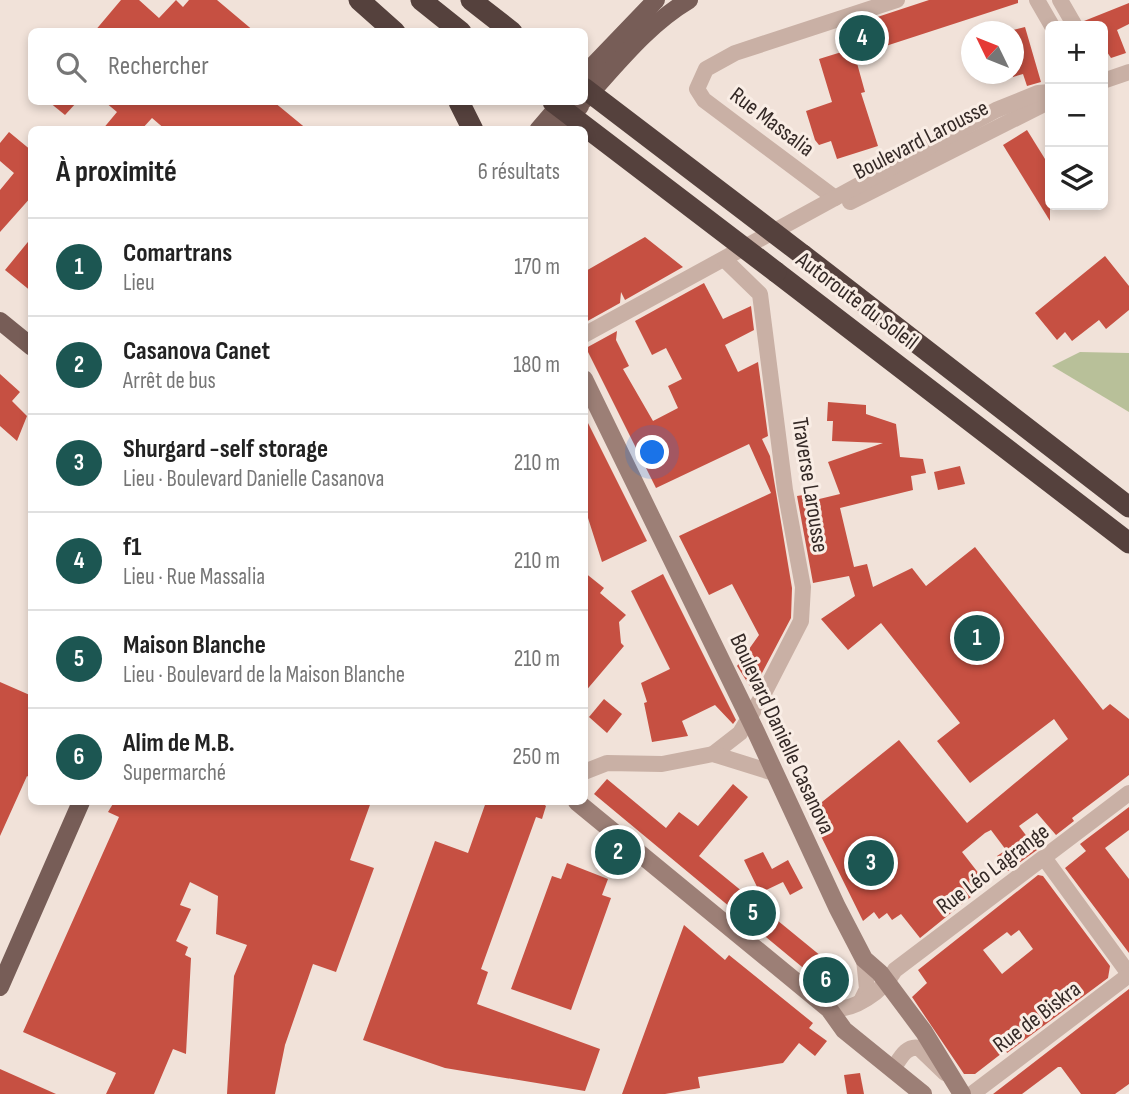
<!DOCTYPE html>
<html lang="fr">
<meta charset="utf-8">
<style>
body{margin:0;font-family:"Sofia Sans Condensed",sans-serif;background:#f2f2f2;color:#222}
.controls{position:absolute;right:21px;top:21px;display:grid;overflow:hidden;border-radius:10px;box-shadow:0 4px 10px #0003}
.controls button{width:63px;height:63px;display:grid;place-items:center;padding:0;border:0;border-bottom:2px solid #e0e0e0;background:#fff;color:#222;font:35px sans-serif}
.compass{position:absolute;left:961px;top:21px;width:63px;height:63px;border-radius:50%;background:#fff;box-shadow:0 4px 10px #0003;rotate:313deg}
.you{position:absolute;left:653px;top:453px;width:24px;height:24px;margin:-18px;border:5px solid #fff;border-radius:50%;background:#1a73e8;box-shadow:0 0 0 10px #1a73e833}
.badge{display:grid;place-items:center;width:46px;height:46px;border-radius:50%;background:#1c5652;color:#fff;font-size:23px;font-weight:700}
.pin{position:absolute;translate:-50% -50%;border:4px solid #fff;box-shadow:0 2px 7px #0006}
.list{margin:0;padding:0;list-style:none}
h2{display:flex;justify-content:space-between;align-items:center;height:91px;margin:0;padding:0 28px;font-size:30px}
h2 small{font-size:23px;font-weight:400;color:#767676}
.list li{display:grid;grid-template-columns:46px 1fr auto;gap:21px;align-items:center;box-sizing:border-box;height:98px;padding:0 28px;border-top:2px solid #e0e0e0}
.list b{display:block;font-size:26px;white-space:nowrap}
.list p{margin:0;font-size:23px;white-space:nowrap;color:#767676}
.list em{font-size:23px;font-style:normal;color:#767676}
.icon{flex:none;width:38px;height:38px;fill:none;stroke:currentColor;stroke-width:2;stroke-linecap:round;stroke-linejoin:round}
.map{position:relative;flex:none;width:1129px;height:1094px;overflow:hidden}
.search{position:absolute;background:#fff;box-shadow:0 4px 10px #0003;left:28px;top:28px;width:560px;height:77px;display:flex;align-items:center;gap:18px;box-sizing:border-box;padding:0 24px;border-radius:10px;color:#767676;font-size:26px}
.panel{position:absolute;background:#fff;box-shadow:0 4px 10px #0003;left:28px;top:126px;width:560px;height:679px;border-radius:10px}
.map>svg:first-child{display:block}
.green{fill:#b8c099}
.building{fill:#c65042;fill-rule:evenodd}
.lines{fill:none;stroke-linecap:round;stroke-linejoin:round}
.street{stroke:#c9b0a5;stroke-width:16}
.secondary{stroke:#9c7f76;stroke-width:18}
.primary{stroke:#775d57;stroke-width:18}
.highway{stroke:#55413d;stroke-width:21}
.highway-bridge{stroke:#55413d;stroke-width:21}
.labels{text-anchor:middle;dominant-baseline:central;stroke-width:6;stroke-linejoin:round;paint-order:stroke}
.street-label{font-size:23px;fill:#342926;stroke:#f9ede5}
</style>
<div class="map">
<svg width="1129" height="1094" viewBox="0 0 1129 1094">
<rect width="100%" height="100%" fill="#f1e2d9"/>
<polygon class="green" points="1080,352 1129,353 1129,412 1052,366"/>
<g class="building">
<polygon points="121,0 139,0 159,18 176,0 183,7 189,0 217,0 255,32 94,32"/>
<polygon points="929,0 1018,0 1018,3 855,56 865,92 861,93 878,146 837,159 831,141 819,145 815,140 806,111 832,102 819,59 848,50 841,29"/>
<polygon points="1129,3 1129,24 1117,30 1126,53 1111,58 1103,46 1103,26 1085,26 1084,21"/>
<polygon points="1025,27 1041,82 1027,86 1023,74 1013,77 1013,30"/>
<polygon points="49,102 77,102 65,115"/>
<polygon points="105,102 274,102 308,130 166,130 152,118 141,130 102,130 117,112"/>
<polygon points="1027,130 1050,167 1050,221 1003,145"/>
<polygon points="9,132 32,151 32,196 0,232 0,190 14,173 0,161 0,143"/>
<polygon points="32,237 32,292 5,270"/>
<polygon points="645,237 683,267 625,300 621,292 620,303 584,323 584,272"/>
<polygon points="1105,256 1129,286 1129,310 1106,329 1099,320 1072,341 1065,332 1057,340 1035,313"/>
<polygon points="704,283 723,319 751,306 754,330 725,345 738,372 758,362 768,436 762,439 770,456 792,588 791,618 761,675 751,688 737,666 759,635 732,584 709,595 679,536 771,493 749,444 656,488 586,348 617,331 616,340 629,366 623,369 653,421 678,408 668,386 682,379 666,348 652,355 635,321"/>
<polygon points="0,374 20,392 12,401 27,416 17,441 0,426"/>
<polygon points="828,402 866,405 866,414 896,424 900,457 923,459 926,473 911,476 913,490 840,508 854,567 867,564 873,587 912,568 926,586 975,547 1103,710 1110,704 1129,719 1129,775 1072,818 1074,821 1056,835 1037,813 1019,826 1037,850 1008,871 997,856 1006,850 991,830 985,833 962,852 987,884 920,938 901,914 892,920 887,913 879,919 874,912 863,921 814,822 824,814 817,806 899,740 967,823 1068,739 1054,719 970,783 937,741 960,723 881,623 848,650 821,619 855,596 849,576 813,583 797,496 809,494 811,501 840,494 828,462 883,443 832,441 833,421 827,421"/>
<polygon points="584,415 647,541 602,562 588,518 584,520"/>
<polygon points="960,466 965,484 938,490 934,472"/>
<polygon points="584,572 604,588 600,593 626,615 619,622 621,643 624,646 584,693"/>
<polygon points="663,574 736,720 733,724 715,705 682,721 688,736 652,742 644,703 647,702 641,683 670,669 631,591"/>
<polygon points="0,682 32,696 32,779 27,776 0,836"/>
<polygon points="604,699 622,714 607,733 589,717"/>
<polygon points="607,779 666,828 679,812 698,826 733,784 748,797 699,856 838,970 825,986 594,794"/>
<polygon points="114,802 371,802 350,860 374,868 336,972 313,964 285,1045 275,1094 227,1094 234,976 247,945 216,934 218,896 190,882 180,905 191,909 176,941 188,947 185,955 191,958 186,1054 173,1049 154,1094 106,1094 116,1073 23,1032 119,817 108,812"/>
<polygon points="486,802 541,802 546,806 542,819 536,817 481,969 488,972 477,1004 600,1049 585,1091 445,1068 363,1040 435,841 468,853"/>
<polygon points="1129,807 1129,830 1105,848 1129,879 1129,953 1065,868 1086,851 1080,844"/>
<polygon points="763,852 772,869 788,860 803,888 790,895 783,882 760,893 744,860"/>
<polygon points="567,863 608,879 602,895 611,898 571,1010 511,989 552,876 561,879"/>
<path d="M 1038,875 L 1043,876 L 1110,966 L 1108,978 L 1007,1053 L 1006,1050 L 975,1074 L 964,1074 L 912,997 L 927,983 L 918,970 ZM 1019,930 L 1033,949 L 1002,974 L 983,950 L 1007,932 L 1011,936 Z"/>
<polygon points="684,925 725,960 729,955 813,1023 809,1028 827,1041 815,1056 799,1043 783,1063 698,1077 700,1088 665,1094 622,1094"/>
<polygon points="1129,989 1129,1084 1115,1094 1081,1094 1061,1067 1058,1067 1022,1094 993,1094"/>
<polygon points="0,1069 56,1094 0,1094"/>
<polygon points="860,1073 864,1094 847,1094 844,1075"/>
</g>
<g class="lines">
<g class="street">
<polyline points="1037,0 1052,26"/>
<polyline points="1060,0 1075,26"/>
<polyline points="1103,81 1129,72"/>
<polyline points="835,198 704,100 697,89 706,69 735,53 897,0"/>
<polyline points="850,202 1050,101"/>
<polyline points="584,335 996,110 1038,93 1050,92"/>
<polyline points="713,754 740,733 763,695 801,621 803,587 785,490 760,294 725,260"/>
<polyline points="584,772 607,763 662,764 713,754 774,773"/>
<polyline points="1045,859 1129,974"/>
<polyline points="861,1001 867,989 864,959"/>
<path d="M 829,1009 C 854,1012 883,991 895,970 L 1129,793"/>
<path d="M 893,1069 C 900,1059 906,1045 919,1048 L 945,1073"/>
<polyline points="972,1094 1129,975"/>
</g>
<g class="secondary">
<polyline points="584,379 756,732 837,907 864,959 880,973 924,1032 962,1094"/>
<polyline points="577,802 829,1009 844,1030 923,1094"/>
</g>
<g class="primary">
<polyline points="584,75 656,0"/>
<path d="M 584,100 C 617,64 647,25 689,0"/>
<polyline points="538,130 562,102"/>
<polyline points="559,130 580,106"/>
<polyline points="0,321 32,347"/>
<polyline points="0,987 81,802"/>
</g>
<g class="highway">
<polyline points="359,0 395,32"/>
<polyline points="421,0 461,32"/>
<polyline points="471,0 512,32"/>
<polyline points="459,102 473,130"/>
<polyline points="803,255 1129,507"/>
<polyline points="776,272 1129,543"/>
</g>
<g class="highway-bridge">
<polyline points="584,88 803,255"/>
<polyline points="553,102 776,272"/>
</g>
</g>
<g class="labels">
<g class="street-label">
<text transform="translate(772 122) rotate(37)">Rue Massalia</text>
<text transform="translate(921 140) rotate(-27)">Boulevard Larousse</text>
<text transform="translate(857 301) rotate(37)">Autoroute du Soleil</text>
<text transform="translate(810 485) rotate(81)">Traverse Larousse</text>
<text transform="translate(782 734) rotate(65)">Boulevard Danielle Casanova</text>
<text transform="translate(993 869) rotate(-37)">Rue Léo Lagrange</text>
<text transform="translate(1037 1017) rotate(-37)">Rue de Biskra</text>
</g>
</g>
</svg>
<div class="controls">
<button>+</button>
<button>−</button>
<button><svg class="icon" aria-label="layers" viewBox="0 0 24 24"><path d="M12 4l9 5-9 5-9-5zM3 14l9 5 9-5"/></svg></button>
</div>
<svg class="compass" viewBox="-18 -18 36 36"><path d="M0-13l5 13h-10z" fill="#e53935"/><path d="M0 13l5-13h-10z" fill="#767676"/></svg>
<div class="you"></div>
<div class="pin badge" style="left:977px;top:638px">1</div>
<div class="pin badge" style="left:618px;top:852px">2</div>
<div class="pin badge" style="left:871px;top:863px">3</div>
<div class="pin badge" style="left:862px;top:38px">4</div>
<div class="pin badge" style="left:753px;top:913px">5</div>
<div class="pin badge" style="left:826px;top:980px">6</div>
<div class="search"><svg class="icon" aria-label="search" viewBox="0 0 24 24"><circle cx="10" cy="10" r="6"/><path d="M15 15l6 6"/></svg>Rechercher</div>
<section class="panel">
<h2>À proximité<small>6 résultats</small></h2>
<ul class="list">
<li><span class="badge">1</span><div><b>Comartrans</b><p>Lieu</p></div><em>170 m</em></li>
<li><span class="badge">2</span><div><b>Casanova Canet</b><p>Arrêt de bus</p></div><em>180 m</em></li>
<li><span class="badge">3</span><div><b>Shurgard -self storage</b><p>Lieu · Boulevard Danielle Casanova</p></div><em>210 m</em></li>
<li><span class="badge">4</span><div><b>f1</b><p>Lieu · Rue Massalia</p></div><em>210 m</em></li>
<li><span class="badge">5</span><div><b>Maison Blanche</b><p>Lieu · Boulevard de la Maison Blanche</p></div><em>210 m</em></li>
<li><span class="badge">6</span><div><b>Alim de M.B.</b><p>Supermarché</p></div><em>250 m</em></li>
</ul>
</section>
</div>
